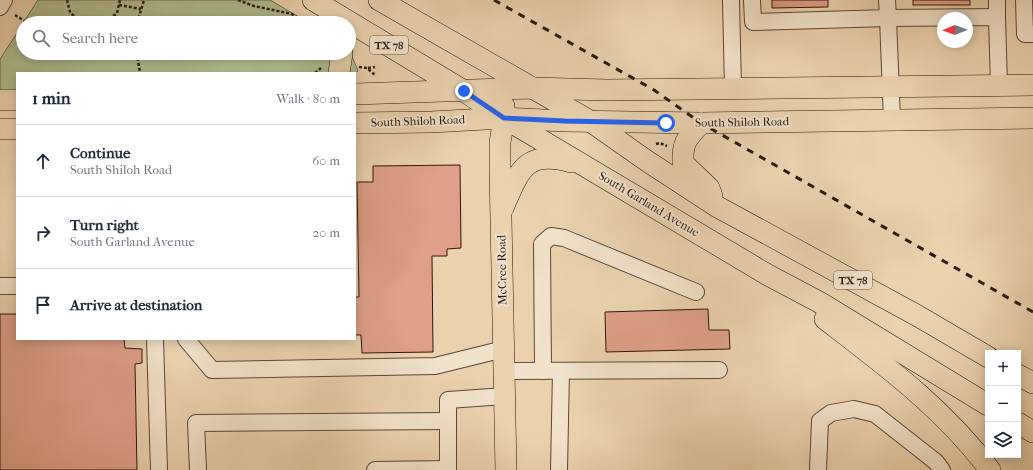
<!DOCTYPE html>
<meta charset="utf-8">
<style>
body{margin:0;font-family:"IM FELL French Canon",serif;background:#f6f6f7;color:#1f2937}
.controls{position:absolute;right:12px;bottom:12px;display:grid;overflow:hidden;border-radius:0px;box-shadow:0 2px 10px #0003}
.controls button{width:36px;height:36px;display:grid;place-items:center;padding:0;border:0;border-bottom:1px solid #e0e1e3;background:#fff;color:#1f2937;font:20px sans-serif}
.compass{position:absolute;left:937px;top:12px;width:36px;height:36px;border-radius:50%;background:#fff;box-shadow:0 2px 10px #0003;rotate:269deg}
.stop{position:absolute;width:12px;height:12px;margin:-9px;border:3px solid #2563eb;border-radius:50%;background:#fff}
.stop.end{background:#2563eb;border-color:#fff;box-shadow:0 1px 4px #0008}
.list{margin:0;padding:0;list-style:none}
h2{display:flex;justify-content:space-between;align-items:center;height:52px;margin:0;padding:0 16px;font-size:17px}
h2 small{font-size:13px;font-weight:400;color:#747a83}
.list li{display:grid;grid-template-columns:26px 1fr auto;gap:12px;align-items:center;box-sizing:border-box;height:72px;padding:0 16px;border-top:1px solid #e0e1e3}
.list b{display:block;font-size:15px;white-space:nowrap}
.list p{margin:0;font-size:13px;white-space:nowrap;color:#747a83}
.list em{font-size:13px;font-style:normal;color:#747a83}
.icon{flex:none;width:22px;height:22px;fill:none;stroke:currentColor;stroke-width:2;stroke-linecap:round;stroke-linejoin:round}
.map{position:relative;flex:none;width:1033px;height:470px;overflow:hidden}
.search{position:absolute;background:#fff;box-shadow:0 2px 10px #0003;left:16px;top:16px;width:340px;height:44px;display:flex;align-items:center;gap:10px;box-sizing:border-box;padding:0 14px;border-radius:22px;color:#747a83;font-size:15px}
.panel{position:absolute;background:#fff;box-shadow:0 2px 10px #0003;left:16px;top:72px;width:340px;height:268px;border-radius:0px}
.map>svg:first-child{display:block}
.green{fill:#b0bd90;stroke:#6e6a4e}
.building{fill:#df9f8a;stroke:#2c180c}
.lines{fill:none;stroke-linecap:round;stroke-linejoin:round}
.minor-casing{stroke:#5c4635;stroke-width:18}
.major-casing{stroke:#2c180c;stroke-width:22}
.path{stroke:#2c180c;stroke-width:2.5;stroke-dasharray:3 2;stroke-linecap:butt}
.minor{stroke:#f1e2cb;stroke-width:16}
.major{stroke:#ead2af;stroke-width:21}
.rail{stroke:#2c180c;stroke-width:3;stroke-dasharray:7 7;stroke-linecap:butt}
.route{stroke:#2563eb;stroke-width:5}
.labels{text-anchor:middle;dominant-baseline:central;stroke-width:4;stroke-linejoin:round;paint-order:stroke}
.shield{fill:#f1e2cb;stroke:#675545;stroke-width:1}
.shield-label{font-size:11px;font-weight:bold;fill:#2c180c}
.street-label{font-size:12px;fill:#2c180c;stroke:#f1e2cb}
</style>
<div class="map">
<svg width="1033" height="470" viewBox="0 0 1033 470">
<rect width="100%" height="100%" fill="#ead2af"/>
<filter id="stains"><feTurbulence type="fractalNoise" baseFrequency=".005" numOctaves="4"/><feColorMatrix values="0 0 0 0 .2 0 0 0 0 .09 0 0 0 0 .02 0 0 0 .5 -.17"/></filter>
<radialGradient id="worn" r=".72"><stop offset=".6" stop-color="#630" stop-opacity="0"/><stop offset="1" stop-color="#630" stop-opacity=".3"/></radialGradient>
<g class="green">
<polygon points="38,0 270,0 309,23 23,23"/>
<polygon points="23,24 23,53 349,53 349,49 358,71 355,73 17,73 17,91 0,92 0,59"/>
</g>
<g class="building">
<polygon points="772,0 828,0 828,7 772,8"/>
<rect x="913" y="0" width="57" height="5"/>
<polygon points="460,165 461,248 447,249 447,256 432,256 433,352 362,353 361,335 355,335 355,297 359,297 357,182 373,182 373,166"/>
<polygon points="708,309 709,330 729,330 730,349 606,352 605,312"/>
<polygon points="0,314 17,314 17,339 124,339 125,348 142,349 142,363 135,364 137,470 0,470"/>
</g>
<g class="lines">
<defs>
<g id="minor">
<polyline points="731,0 733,89"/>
<polyline points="752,0 753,22 888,18 887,0"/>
<polyline points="997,0 997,17"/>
<polyline points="1024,0 1025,34 1033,34"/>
<polyline points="0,7 4,0"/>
<polyline points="892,120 888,18 997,17 999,86"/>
<polyline points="0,286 17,286"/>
<polyline points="155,339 159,470"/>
<polyline points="186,339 212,370 435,366 504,349"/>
<polyline points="504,371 719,370"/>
<polyline points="543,371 542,244 551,236 564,238 696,292"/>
<polyline points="198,470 196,423 448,421"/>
<polyline points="375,470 448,469"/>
<polyline points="448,470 448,400 505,396"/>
<polyline points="559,470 561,371"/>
<polyline points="818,470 820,421 831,413 854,409 875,414 936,462 942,470"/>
</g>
<g id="major">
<polyline points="313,0 464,91 504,118 768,275 819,302 988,405"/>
<polyline points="379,0 590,121 647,161 716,206 918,316 988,357"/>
<polyline points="339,73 342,53"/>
<polyline points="355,94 533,88 607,90 1033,85"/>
<polyline points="0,100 17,100"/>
<polyline points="504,106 504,118 500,142 500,169 506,470"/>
<polyline points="355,123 431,122 504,118 565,121 701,123 1033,118"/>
<path d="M 701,123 C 687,138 682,142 683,163 L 709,188 L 712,196"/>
<polyline points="0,129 17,129"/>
<path d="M 503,208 C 519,171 525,149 571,162"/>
<path d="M 825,319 C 886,366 943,408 990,470"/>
<polyline points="1018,375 1033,383"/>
<polyline points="1018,423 1033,432"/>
</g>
</defs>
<use href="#minor" class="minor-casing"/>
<use href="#major" class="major-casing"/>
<g class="path">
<polyline points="67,0 70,12 80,23"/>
<polyline points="238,0 254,6 292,14 305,23"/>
<polyline points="119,5 141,9"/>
<polyline points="15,15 28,23"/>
<polyline points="67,23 74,18"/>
<polyline points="106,23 117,13 120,0"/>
<polyline points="137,23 144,0"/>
<polyline points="137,53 140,73"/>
<polyline points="359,67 367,68 375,75"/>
<polyline points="368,68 375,67"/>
<polyline points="315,73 321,68"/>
<polyline points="656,144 660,143 667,146"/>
</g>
<use href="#minor" class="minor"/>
<use href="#major" class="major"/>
<polyline class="rail" points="494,0 654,90 701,123 1033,312"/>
</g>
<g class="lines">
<polyline class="route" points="464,91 504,118 565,121 666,123"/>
</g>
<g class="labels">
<g class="shield">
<rect x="370" y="36" width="38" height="18" rx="3"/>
<rect x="834" y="271" width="38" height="18" rx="3"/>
</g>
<g class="shield-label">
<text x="389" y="45">TX 78</text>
<text x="853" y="280">TX 78</text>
</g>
<g class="street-label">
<text transform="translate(418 121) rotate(-2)">South Shiloh Road</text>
<text transform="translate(742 122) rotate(-1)">South Shiloh Road</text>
<text transform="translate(649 204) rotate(31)">South Garland Avenue</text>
<text transform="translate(502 270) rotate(-91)">McCree Road</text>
</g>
</g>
<rect width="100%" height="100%" filter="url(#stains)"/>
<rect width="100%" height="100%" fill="url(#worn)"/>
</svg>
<div class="controls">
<button>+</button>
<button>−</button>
<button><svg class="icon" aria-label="layers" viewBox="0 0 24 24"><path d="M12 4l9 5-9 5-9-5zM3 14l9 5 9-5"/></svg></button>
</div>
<svg class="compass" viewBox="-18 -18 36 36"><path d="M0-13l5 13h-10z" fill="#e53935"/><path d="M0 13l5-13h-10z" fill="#747a83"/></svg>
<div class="stop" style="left:666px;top:123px"></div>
<div class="stop end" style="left:464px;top:91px"></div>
<div class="search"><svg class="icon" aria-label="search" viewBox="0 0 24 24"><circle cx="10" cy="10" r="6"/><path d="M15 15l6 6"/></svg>Search here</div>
<section class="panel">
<h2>1 min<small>Walk · 80 m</small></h2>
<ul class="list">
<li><svg class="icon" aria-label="ahead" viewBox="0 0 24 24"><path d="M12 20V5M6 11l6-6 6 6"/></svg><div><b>Continue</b><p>South Shiloh Road</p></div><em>60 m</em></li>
<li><svg class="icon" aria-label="right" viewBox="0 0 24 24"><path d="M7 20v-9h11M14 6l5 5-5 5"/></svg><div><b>Turn right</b><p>South Garland Avenue</p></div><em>20 m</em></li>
<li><svg class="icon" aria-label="arrive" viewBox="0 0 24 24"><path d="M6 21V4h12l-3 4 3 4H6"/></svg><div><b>Arrive at destination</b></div></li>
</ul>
</section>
</div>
